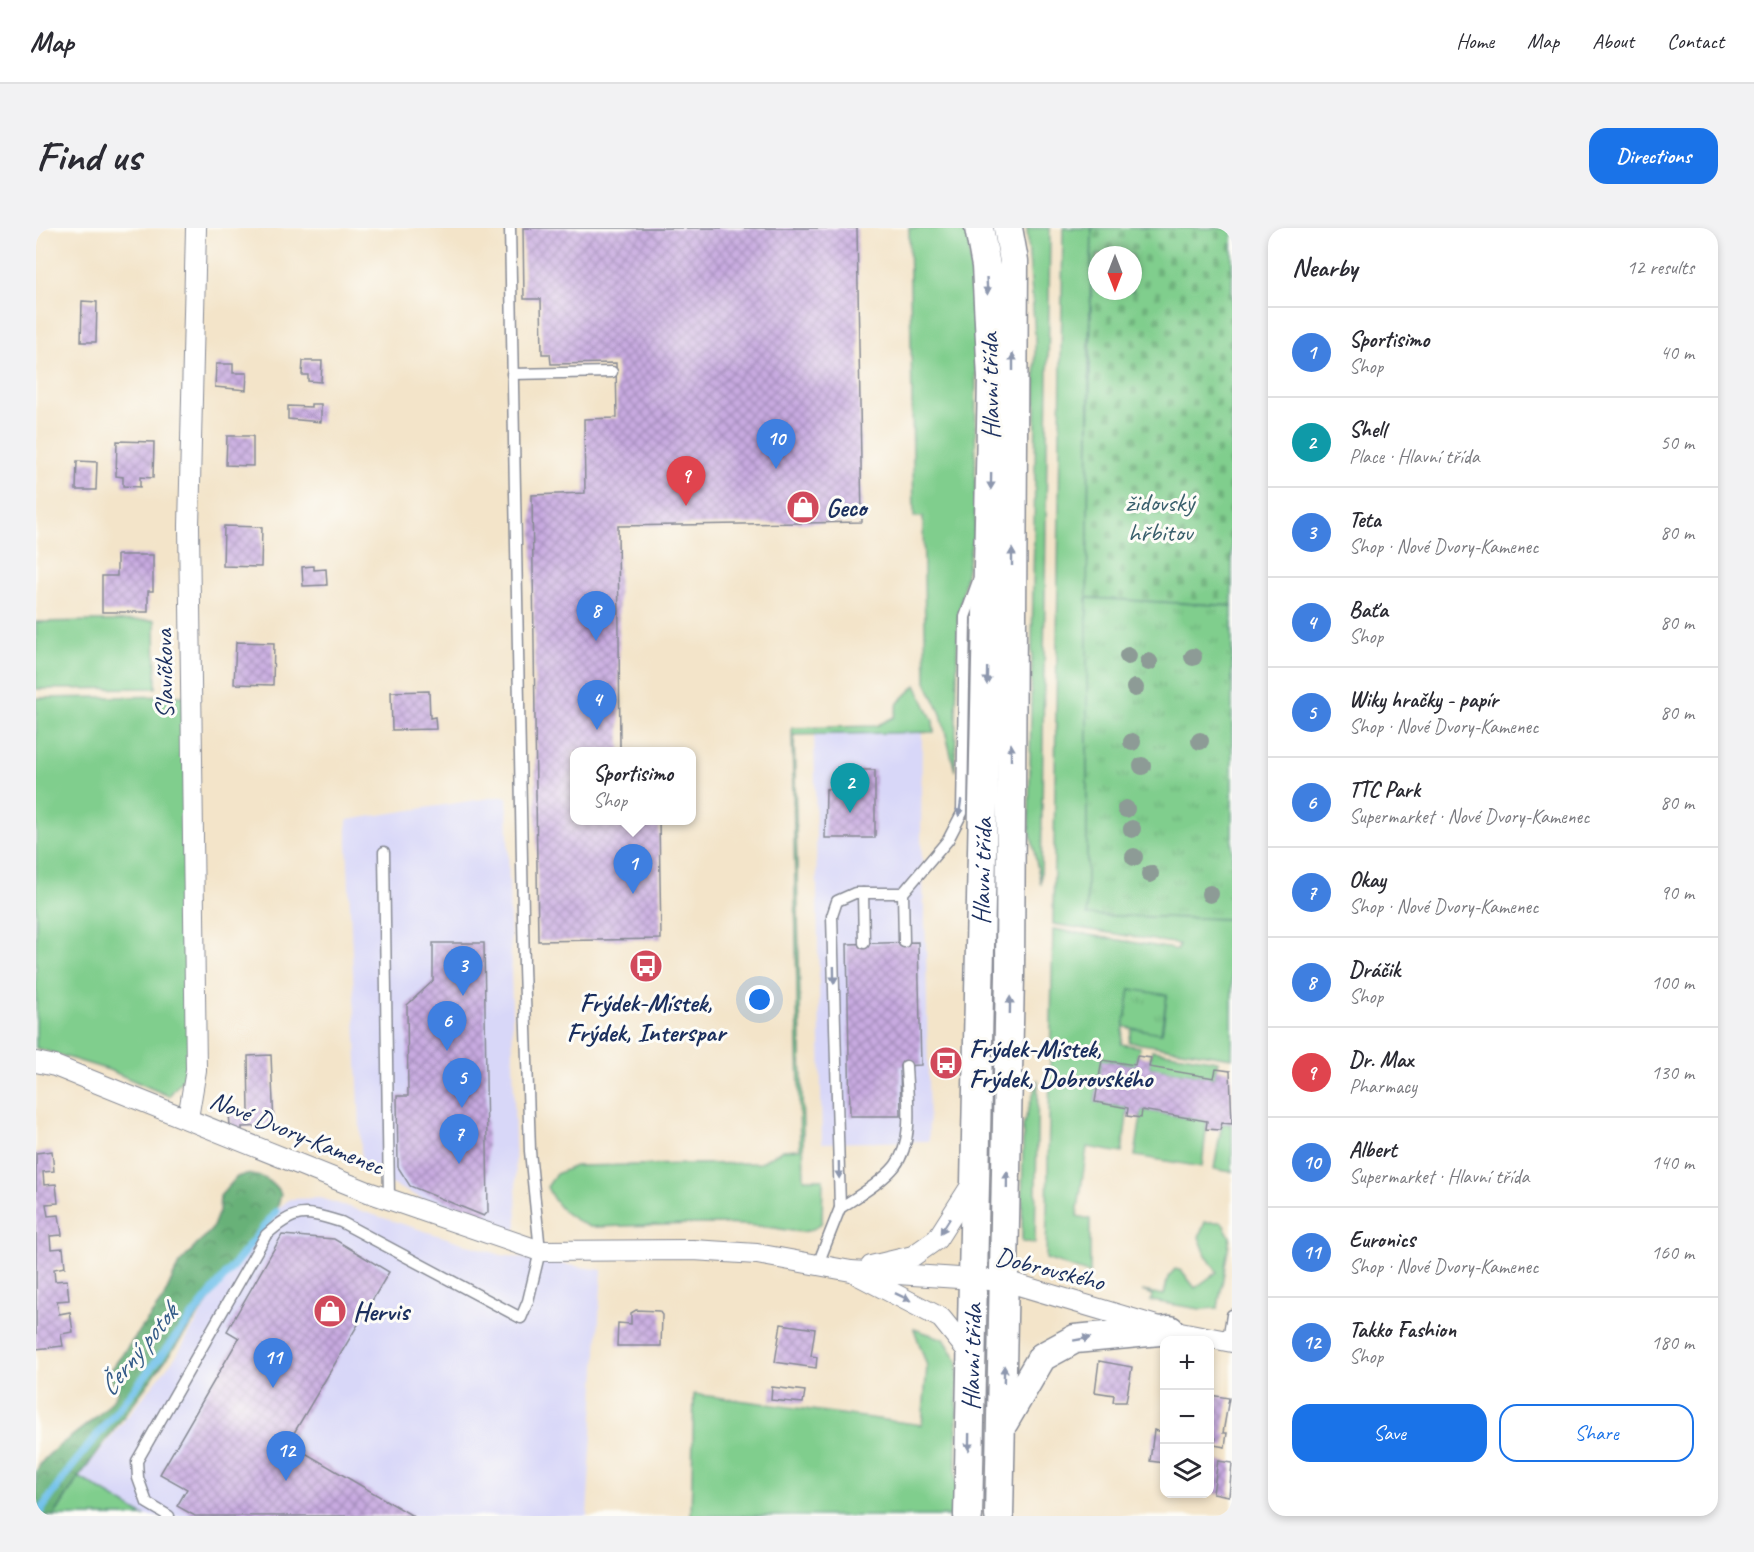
<!DOCTYPE html>
<meta charset="utf-8">
<style>
body{margin:0;font-family:Caveat,sans-serif;background:#f2f2f3;color:#2b2b33}
.controls{position:absolute;right:18px;bottom:18px;display:grid;overflow:hidden;border-radius:12px;box-shadow:0 3px 9px #0003}
.controls button{width:54px;height:54px;display:grid;place-items:center;padding:0;border:0;border-bottom:2px solid #e1e1e2;background:#fff;color:#2b2b33;font:30px sans-serif}
.compass{position:absolute;left:1052px;top:18px;width:54px;height:54px;border-radius:50%;background:#fff;box-shadow:0 3px 9px #0003;rotate:180deg}
.you{position:absolute;left:724px;top:772px;width:21px;height:21px;margin:-15px;border:4px solid #fff;border-radius:50%;background:#1a73e8;box-shadow:0 0 0 9px #1a73e833}
.badge{display:grid;place-items:center;width:39px;height:39px;border-radius:50%;background:#1a73e8;color:#fff;font-size:20px;font-weight:700}
.pin{position:absolute;translate:-50% -50px;filter:drop-shadow(0 2px 3px #0008)}
.pin::after{content:'';position:absolute;top:32px;width:21px;height:18px;background:inherit;clip-path:polygon(0 0,100% 0,50% 100%)}
.popup{position:absolute;left:534px;top:519px;width:126px;height:78px;box-sizing:border-box;display:grid;place-content:center;border-radius:12px;background:#fff;filter:drop-shadow(0 2px 4px #0005);font-size:20px;white-space:nowrap;color:#7c7c81}
.popup b{font-size:22px;color:#2b2b33}
.popup::after{content:'';position:absolute;left:50%;top:100%;margin-left:-12px;border:12px solid transparent;border-top-color:#fff}
.list{margin:0;padding:0;list-style:none}
h2{display:flex;justify-content:space-between;align-items:center;height:78px;margin:0;padding:0 24px;font-size:26px}
h2 small{font-size:20px;font-weight:400;color:#7c7c81}
.list li{display:grid;grid-template-columns:39px 1fr auto;gap:18px;align-items:center;box-sizing:border-box;height:90px;padding:0 24px;border-top:2px solid #e1e1e2}
.list b{display:block;font-size:22px;white-space:nowrap}
.list p{margin:0;font-size:20px;white-space:nowrap;color:#7c7c81}
.list em{font-size:20px;font-style:normal;color:#7c7c81}
.actions{display:flex;gap:12px;padding:18px 24px}
.actions a{flex:1;padding:14px 0;border:2px solid #1a73e8;border-radius:18px;text-align:center;font-size:21px;color:#1a73e8}
.actions .main{background:#1a73e8;color:#fff}
.icon{flex:none;width:33px;height:33px;fill:none;stroke:currentColor;stroke-width:2;stroke-linecap:round;stroke-linejoin:round}
.map{position:relative;flex:none;width:1196px;height:1288px;overflow:hidden;border-radius:18px}
header{display:flex;align-items:center;gap:36px;box-sizing:border-box;height:84px;padding:0 30px;background:#fff;border-bottom:2px solid #e1e1e2}
header strong{font-size:28px}
nav{display:flex;gap:33px;margin-inline-start:auto;font-size:21px}
.intro{display:flex;align-items:center;justify-content:space-between;box-sizing:border-box;height:144px;padding:0 36px}
h1{margin:0;font-size:42px}
.button{padding:15px 27px;border-radius:18px;background:#1a73e8;color:#fff;font-size:21px;font-weight:700}
main{display:flex;gap:36px;padding:0 36px}
aside{flex:1;background:#fff;border-radius:18px;box-shadow:0 3px 9px #0003}
.map>svg:first-child{display:block}
.built{fill:#d8d7f8}
.green{fill:#80ce8d;stroke:#4e7e76;stroke-width:1.5}
.forest{fill:url(#forest-crowns);stroke:#42706b;stroke-width:1.5}
.cemetery{fill:url(#cemetery-stones);stroke:#4e7e76;stroke-width:1.5;fill-rule:evenodd}
.park{fill:url(#park-tufts);stroke:#4e7e76;stroke-width:1.5}
.lines{fill:none;stroke-linecap:round;stroke-linejoin:round}
.stream{stroke:#6fc1eb;stroke-width:8}
.building{fill:url(#building-cross-hatch)}
.service-casing{stroke:#878a94;stroke-width:13}
.minor-casing{stroke:#878a94;stroke-width:22}
.secondary-casing{stroke:#878a94;stroke-width:31}
.service{stroke:#fff;stroke-width:10}
.minor{stroke:#fff;stroke-width:20}
.secondary{stroke:#fff;stroke-width:28}
.tree{fill:#8d9b96}
.oneway{fill:#8d97ae}
.labels{text-anchor:middle;dominant-baseline:central;stroke-width:6;stroke-linejoin:round;paint-order:stroke}
.street-label{font-size:26px;fill:#1b2f5e;stroke:#fdfcf7}
.park-label{font-size:26px;fill:#395f6c;stroke:#fdfcf7}
.poi-label{font-size:26px;font-weight:bold;fill:#1b2f5e;stroke:#fdfcf7;text-anchor:start}
.water-label{font-size:27px;font-style:italic;fill:#345b88;stroke:#fdfcf7}
</style>
<header>
<strong>Map</strong>
<nav><a>Home</a><a>Map</a><a>About</a><a>Contact</a></nav>
</header>
<div class="intro"><h1>Find us</h1><a class="button">Directions</a></div>
<main>
<div class="map">
<svg width="1196" height="1288" viewBox="0 0 1196 1288">
<defs>
<pattern id="forest-crowns" width="20" height="18" patternUnits="userSpaceOnUse" patternTransform="scale(1.5)"><rect width="20" height="18" fill="#68b178"/><path d="M2 6a3 3 0 1 1 6 0M12 15a3 3 0 1 1 6 0" fill="none" stroke="#559066"/></pattern>
<pattern id="cemetery-stones" width="16" height="16" patternUnits="userSpaceOnUse" patternTransform="scale(1.5)"><rect width="16" height="16" fill="#80ce8d"/><path d="M2 7V4a2 2 0 0 1 4 0v3zM10 15v-3a2 2 0 0 1 4 0v3z" fill="#6eb17c"/></pattern>
<pattern id="park-tufts" width="24" height="20" patternUnits="userSpaceOnUse" patternTransform="scale(1.5)"><rect width="24" height="20" fill="#80ce8d"/><path d="M3 7l-1-3M5 7V3M7 7l1-3M15 17l-1-3M17 17v-4M19 17l1-3" fill="none" stroke="#6eb17c"/></pattern>
<pattern id="building-cross-hatch" width="8" height="8" patternUnits="userSpaceOnUse" patternTransform="scale(1.5)"><rect width="8" height="8" fill="#c8aae0"/><path d="M0 0l8 8M0 8l8-8" fill="none" stroke="#a28bb9"/></pattern>
</defs>
<rect width="100%" height="100%" fill="#fdfcf7"/>
<filter id="ink" filterUnits="userSpaceOnUse"><feTurbulence type="fractalNoise" baseFrequency=".0167" numOctaves="2"/><feDisplacementMap in="SourceGraphic" scale="12" xChannelSelector="R" yChannelSelector="G"/><feConvolveMatrix kernelMatrix="1 2 1 2 8 2 1 2 1" color-interpolation-filters="sRGB"/></filter>
<filter id="wash" filterUnits="userSpaceOnUse"><feTurbulence type="fractalNoise" baseFrequency=".008" numOctaves="4" result="noise"/><feDisplacementMap in="SourceGraphic" scale="24" xChannelSelector="R" yChannelSelector="G"/><feGaussianBlur stdDeviation="1.35" result="paint"/><feColorMatrix in="noise" values="0 0 0 0 0 0 0 0 0 0 0 0 0 0 0 0 0 1.4 0 .05"/><feComposite in="paint" operator="in"/></filter>
<g filter="url(#wash)">
<rect width="100%" height="100%" fill="#f3e4c9"/>
<g class="built">
<polygon points="886,504 885,610 890,720 893,913 786,915 778,506"/>
<polygon points="460,569 471,569 481,998 478,1004 416,984 326,943 311,615 311,592"/>
<polygon points="284,970 465,1027 566,1042 551,1288 108,1288 43,1249 141,1127 216,1001 254,971"/>
</g>
<g class="green">
<polygon points="873,0 932,0 940,112 939,296 922,391 919,543 905,486 890,454 887,289 878,289"/>
<polygon points="991,0 1014,0 1005,657 993,597 1000,184 999,107"/>
<polygon points="1027,0 1056,0 1053,117 1051,687 1196,691 1196,830 1093,814 1096,800 1126,805 1131,768 1094,762 1085,816 1104,819 1099,837 1066,832 1059,874 1092,880 1086,925 1051,919 1041,988 1054,991 1054,1046 1010,1031 1017,701 1142,722 1143,716 1017,696"/>
<polygon points="119,392 120,460 0,461 0,394"/>
<path d="M 880,457 L 897,493 L 898,504 L 758,507 L 768,951 L 787,951 L 786,994 C 773,1009 756,1003 739,1000 C 678,992 615,998 554,999 C 532,989 521,981 511,959 L 520,946 L 539,938 L 724,935 L 746,922 L 764,921 L 756,500 L 840,498 L 858,489 L 862,475 Z"/>
<polygon points="149,468 154,824 149,848 133,868 73,842 0,820 0,470"/>
<polygon points="1116,822 1182,833 1178,850 1113,839"/>
<polygon points="1002,851 999,1015 986,1014 987,898"/>
<polygon points="1106,882 1171,893 1166,939 1099,928"/>
<polygon points="1186,895 1196,896 1196,944 1178,941"/>
<polygon points="1169,994 1186,994 1194,1009 1182,1080 1164,1081 1115,1073 1116,1067 1106,1063 1128,1067 1132,1049 1139,1041 1146,1043 1159,1060 1181,1044 1170,1027 1163,1009"/>
<polygon points="878,1101 908,1111 922,1133 919,1288 655,1288 658,1166 886,1197 891,1138"/>
<polygon points="43,1249 108,1288 18,1288"/>
</g>
<path class="forest" d="M 210,946 C 228,948 236,952 245,966 L 241,981 L 43,1249 L 18,1288 L 0,1288 C 0,1275 0,1258 0,1245 C 7,1219 65,1197 82,1163 L 72,1146 L 127,1071 L 143,1036 L 176,1001 L 183,983 L 184,968 L 201,949 Z"/>
<path class="cemetery" d="M 1056,0 L 1196,0 L 1196,378 L 1051,370 ZM 1061,27 L 1097,27 L 1097,63 L 1061,63 Z"/>
<g class="park">
<polygon points="1051,370 1196,378 1196,691 1051,687"/>
<polygon points="1094,761 1131,767 1125,805 1088,799"/>
</g>
<g class="lines">
<polyline class="stream" points="1,1288 31,1245 240,984"/>
</g>
<g id="blocks">
<g class="building">
<polygon points="487,0 821,0 826,294 582,298 584,520 586,524 538,524 538,592 623,592 625,711 502,713 496,267 549,265 548,191 581,190 580,135 515,136 514,126 506,126 505,71 488,71"/>
<polygon points="46,73 61,74 60,114 45,114"/>
<polygon points="267,133 286,133 285,154 272,153 272,147 266,147"/>
<polygon points="180,136 197,136 197,145 211,145 210,162 179,159"/>
<polygon points="275,176 285,176 285,194 252,191 252,178 275,179"/>
<polygon points="191,208 217,208 217,238 190,237"/>
<polygon points="81,213 118,214 117,250 104,249 104,259 87,258 87,249 80,248"/>
<polygon points="41,233 61,234 60,262 40,262"/>
<polygon points="188,298 226,299 225,339 187,338"/>
<polygon points="81,327 117,327 117,363 112,363 112,384 66,384 66,348 81,348"/>
<polygon points="278,338 278,342 290,341 291,357 267,358 266,339"/>
<polygon points="200,414 238,415 237,457 198,456"/>
<polygon points="393,463 394,490 399,489 400,501 356,502 355,464"/>
<polygon points="815,542 839,542 839,610 789,610 790,561 809,561 809,548"/>
<polygon points="882,714 885,837 864,838 865,888 814,888 811,716"/>
<polygon points="397,715 448,715 452,984 448,988 374,958 362,939 361,868 372,868 371,777 397,753"/>
<polygon points="235,827 238,898 206,899 206,903 194,898 193,885 213,885 212,828"/>
<polygon points="1101,828 1115,830 1113,839 1178,850 1180,841 1194,843 1196,896 1186,895 1184,902 1170,901 1171,893 1106,882 1105,890 1091,888 1092,880 1059,874 1066,832 1099,837"/>
<polygon points="16,923 18,943 7,944 8,957 20,956 22,975 10,976 12,988 23,987 26,1007 14,1008 15,1021 27,1020 29,1039 18,1041 19,1053 31,1052 33,1072 21,1073 23,1086 34,1084 37,1104 25,1106 27,1118 0,1121 0,925"/>
<polygon points="246,1007 298,1011 353,1044 252,1215 377,1288 159,1288 141,1278 151,1261 124,1246 203,1110 191,1103"/>
<polygon points="600,1082 623,1083 626,1087 625,1118 581,1118 582,1095 595,1096 595,1085"/>
<polygon points="745,1096 779,1101 775,1128 781,1129 780,1140 739,1134"/>
<polygon points="1063,1133 1096,1139 1090,1174 1077,1174 1078,1167 1059,1164"/>
<polygon points="736,1159 769,1163 767,1175 735,1172"/>
<polygon points="1174,1167 1193,1170 1187,1205 1191,1205 1189,1219 1178,1217 1180,1210 1174,1209"/>
<polygon points="1118,1202 1128,1204 1128,1235 1114,1233"/>
<polygon points="1182,1233 1196,1235 1193,1268 1177,1265"/>
</g>
</g>
</g>
<g filter="url(#ink)">
<use href="#blocks" fill-opacity="0" stroke="#878a94" stroke-width="1.5"/>
<g class="lines">
<defs>
<g id="service">
<polyline points="476,146 576,144"/>
<polyline points="348,624 353,971"/>
<polyline points="827,665 828,715"/>
<polyline points="868,714 867,665 912,612 926,585 929,389 942,353"/>
<path d="M 804,980 C 822,968 845,955 859,938 C 879,912 871,868 870,838"/>
<polyline points="782,1036 804,980 796,688 801,673 819,665 867,665"/>
<polyline points="1192,1113 1196,1087"/>
<path d="M 133,1288 L 111,1275 L 102,1250 L 101,1233 L 230,1007 C 260,980 268,983 305,994 L 485,1090 L 492,1073 L 504,1023 L 494,923 L 488,739 L 474,0"/>
</g>
<g id="minor">
<polyline points="0,834 19,838 332,964 504,1023 657,1022 721,1026 815,1043 969,1053 1134,1102 1196,1114"/>
<polyline points="152,890 160,842 153,298 160,0"/>
<polyline points="835,1038 877,1028 901,1011 938,953"/>
<polyline points="822,1047 905,1090 934,1126"/>
</g>
<g id="secondary">
<polyline points="968,1194 1006,1129 1039,1111 1134,1102"/>
<path id="s1" d="M 932,1288 L 956,150 L 950,38 L 943,0"/>
<polyline points="963,1288 974,747 978,33 972,0"/>
</g>
</defs>
<use href="#service" class="service-casing"/>
<use href="#minor" class="minor-casing"/>
<use href="#secondary" class="secondary-casing"/>
<use href="#service" class="service"/>
<use href="#minor" class="minor"/>
<use href="#secondary" class="secondary"/>
</g>
<g class="tree">
<circle cx="1092" cy="428" r="9"/>
<circle cx="1157" cy="429" r="9"/>
<circle cx="1113" cy="434" r="9"/>
<circle cx="1099" cy="460" r="9"/>
<circle cx="1164" cy="513" r="9"/>
<circle cx="1096" cy="514" r="9"/>
<circle cx="1106" cy="538" r="9"/>
<circle cx="1090" cy="581" r="9"/>
<circle cx="1096" cy="601" r="9"/>
<circle cx="1098" cy="629" r="9"/>
<circle cx="1114" cy="646" r="9"/>
<circle cx="1174" cy="666" r="9"/>
</g>
<defs><path id="oneway-solid" d="M-6-.8H1V-3.2L6.5 0L1 3.2V.8H-6Z" transform="scale(1.5)"/></defs>
<g class="oneway">
<use href="#oneway-solid" transform="translate(951 58) rotate(87)"/>
<use href="#oneway-solid" transform="translate(977 134) rotate(-90)"/>
<use href="#oneway-solid" transform="translate(955 253) rotate(91)"/>
<use href="#oneway-solid" transform="translate(976 329) rotate(-90)"/>
<use href="#oneway-solid" transform="translate(951 448) rotate(91)"/>
<use href="#oneway-solid" transform="translate(975 524) rotate(-90)"/>
<use href="#oneway-solid" transform="translate(924 580) rotate(98)"/>
<use href="#oneway-solid" transform="translate(798 747) rotate(89)"/>
<use href="#oneway-solid" transform="translate(974 777) rotate(-89)"/>
<use href="#oneway-solid" transform="translate(803 942) rotate(89)"/>
<use href="#oneway-solid" transform="translate(971 952) rotate(-89)"/>
<use href="#oneway-solid" transform="translate(909 998) rotate(123)"/>
<use href="#oneway-solid" transform="translate(867 1069) rotate(26)"/>
<use href="#oneway-solid" transform="translate(1046 1111) rotate(-10)"/>
<use href="#oneway-solid" transform="translate(968 1146) rotate(-89)"/>
<use href="#oneway-solid" transform="translate(933 1214) rotate(91)"/>
</g>
</g>
<defs>
<symbol id="shop-disc" viewBox="-11 -11 22 22"><circle r="9.5" fill="#d1495b" stroke="#fdfcf7"/><path d="M-5-2.5h2.3a2.7 3.5 0 0 1 5.4 0H5L5.5 6h-11ZM-1.5-2.5h3a1.5 2.3 0 0 0-3 0Z" fill="#fff"/></symbol>
<symbol id="bus-disc" viewBox="-11 -11 22 22"><circle r="9.5" fill="#d1495b" stroke="#fdfcf7"/><path d="M-5-6H5V4H4V6H2V4H-2V6H-4V4H-5ZM-3.5-4V0h7V-4ZM-3.5 1.2v1.5H-2V1.2ZM2 1.2v1.5H3.5V1.2Z" fill="#fff"/></symbol>
</defs>
<g fill-rule="evenodd">
<use href="#shop-disc" x="748" y="260" width="38" height="38"/>
<use href="#bus-disc" x="591" y="719" width="38" height="38"/>
<use href="#bus-disc" x="891" y="816" width="38" height="38"/>
<use href="#shop-disc" x="275" y="1064" width="38" height="38"/>
</g>
<g class="labels">
<g class="street-label">
<text transform="translate(954 158) rotate(-91)">Hlavní třída</text>
<text transform="translate(128 446) rotate(-91)">Slavíčkova</text>
<text stroke="none"><textPath href="#s1" startOffset="645">Hlavní třída</textPath></text>
<text transform="translate(261 905) rotate(22)">Nové Dvory-Kamenec</text>
<text transform="translate(1014 1041) rotate(14)">Dobrovského</text>
<text stroke="none"><textPath href="#s1" startOffset="159">Hlavní třída</textPath></text>
</g>
<g class="park-label">
<text x="1124" y="274">židovský<tspan x="1124" dy="30">hřbitov</tspan></text>
</g>
<g class="poi-label">
<text x="790" y="279">Geco</text>
<text x="610" y="774" text-anchor="middle">Frýdek-Místek,<tspan x="610" dy="30">Frýdek, Interspar</tspan></text>
<text x="933" y="820">Frýdek-Místek,<tspan x="933" dy="30">Frýdek, Dobrovského</tspan></text>
<text x="317" y="1083">Hervis</text>
</g>
<g class="water-label">
<text transform="translate(102 1122) rotate(-51)">Černý potok</text>
</g>
</g>
</svg>
<div class="controls">
<button>+</button>
<button>−</button>
<button><svg class="icon" aria-label="layers" viewBox="0 0 24 24"><path d="M12 4l9 5-9 5-9-5zM3 14l9 5 9-5"/></svg></button>
</div>
<svg class="compass" viewBox="-18 -18 36 36"><path d="M0-13l5 13h-10z" fill="#e53935"/><path d="M0 13l5-13h-10z" fill="#7c7c81"/></svg>
<div class="you"></div>
<div class="pin badge" style="left:597px;top:666px;background:#3f7fe0">1</div>
<div class="popup"><b>Sportisimo</b>Shop</div>
<div class="pin badge" style="left:814px;top:585px;background:#0f9aa8">2</div>
<div class="pin badge" style="left:427px;top:768px;background:#3f7fe0">3</div>
<div class="pin badge" style="left:561px;top:502px;background:#3f7fe0">4</div>
<div class="pin badge" style="left:426px;top:880px;background:#3f7fe0">5</div>
<div class="pin badge" style="left:411px;top:823px;background:#3f7fe0">6</div>
<div class="pin badge" style="left:423px;top:936px;background:#3f7fe0">7</div>
<div class="pin badge" style="left:560px;top:413px;background:#3f7fe0">8</div>
<div class="pin badge" style="left:650px;top:278px;background:#e0444e">9</div>
<div class="pin badge" style="left:740px;top:241px;background:#3f7fe0">10</div>
<div class="pin badge" style="left:237px;top:1160px;background:#3f7fe0">11</div>
<div class="pin badge" style="left:250px;top:1253px;background:#3f7fe0">12</div>
</div>
<aside>
<h2>Nearby<small>12 results</small></h2>
<ul class="list">
<li><span class="badge" style="background:#3f7fe0">1</span><div><b>Sportisimo</b><p>Shop</p></div><em>40 m</em></li>
<li><span class="badge" style="background:#0f9aa8">2</span><div><b>Shell</b><p>Place · Hlavní třída</p></div><em>50 m</em></li>
<li><span class="badge" style="background:#3f7fe0">3</span><div><b>Teta</b><p>Shop · Nové Dvory-Kamenec</p></div><em>80 m</em></li>
<li><span class="badge" style="background:#3f7fe0">4</span><div><b>Baťa</b><p>Shop</p></div><em>80 m</em></li>
<li><span class="badge" style="background:#3f7fe0">5</span><div><b>Wiky hračky - papír</b><p>Shop · Nové Dvory-Kamenec</p></div><em>80 m</em></li>
<li><span class="badge" style="background:#3f7fe0">6</span><div><b>TTC Park</b><p>Supermarket · Nové Dvory-Kamenec</p></div><em>80 m</em></li>
<li><span class="badge" style="background:#3f7fe0">7</span><div><b>Okay</b><p>Shop · Nové Dvory-Kamenec</p></div><em>90 m</em></li>
<li><span class="badge" style="background:#3f7fe0">8</span><div><b>Dráčik</b><p>Shop</p></div><em>100 m</em></li>
<li><span class="badge" style="background:#e0444e">9</span><div><b>Dr. Max</b><p>Pharmacy</p></div><em>130 m</em></li>
<li><span class="badge" style="background:#3f7fe0">10</span><div><b>Albert</b><p>Supermarket · Hlavní třída</p></div><em>140 m</em></li>
<li><span class="badge" style="background:#3f7fe0">11</span><div><b>Euronics</b><p>Shop · Nové Dvory-Kamenec</p></div><em>160 m</em></li>
<li><span class="badge" style="background:#3f7fe0">12</span><div><b>Takko Fashion</b><p>Shop</p></div><em>180 m</em></li>
</ul>
<div class="actions"><a class="main">Save</a><a>Share</a></div>
</aside>
</main>
